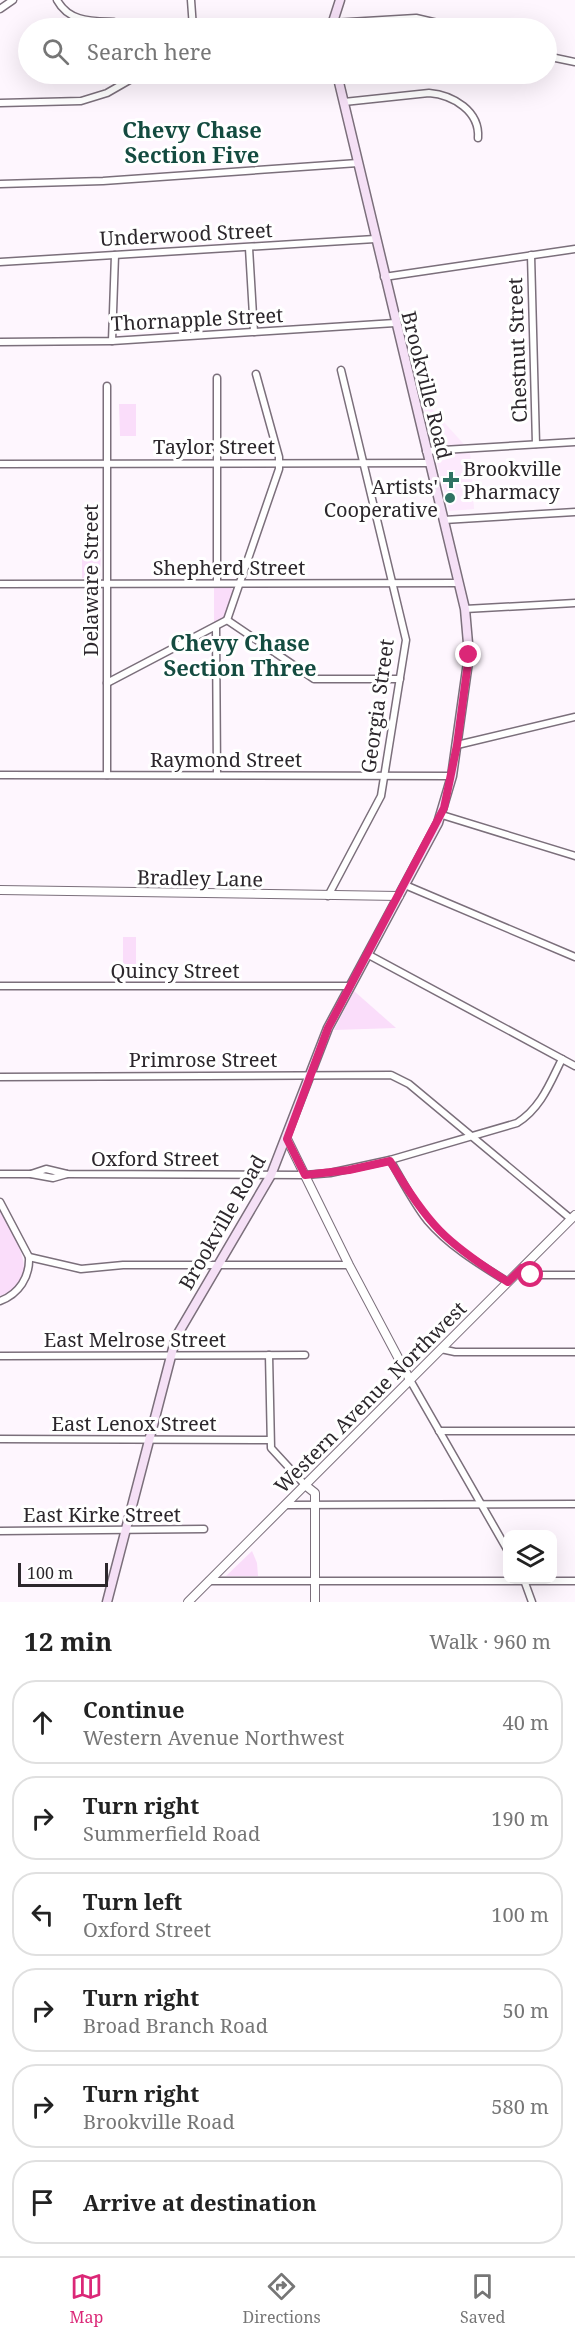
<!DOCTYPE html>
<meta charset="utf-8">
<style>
body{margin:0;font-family:"Noto Serif",serif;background:#f2f2f2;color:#222}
.controls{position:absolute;right:18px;bottom:18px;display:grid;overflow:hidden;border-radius:12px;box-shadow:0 6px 24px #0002}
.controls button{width:54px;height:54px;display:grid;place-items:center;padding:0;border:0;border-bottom:2px solid #e0e0e0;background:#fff;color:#222;font:30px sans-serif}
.scale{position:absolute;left:18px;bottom:15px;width:90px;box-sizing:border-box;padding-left:6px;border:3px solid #2c272c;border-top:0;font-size:16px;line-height:21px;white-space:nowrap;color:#2c272c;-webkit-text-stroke:4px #fff;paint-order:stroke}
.stop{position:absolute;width:18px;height:18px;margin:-14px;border:4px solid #db2777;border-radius:50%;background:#fff}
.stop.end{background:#db2777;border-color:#fff;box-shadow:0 2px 6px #0008}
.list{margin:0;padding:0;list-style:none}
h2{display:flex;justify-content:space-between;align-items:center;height:78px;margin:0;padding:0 24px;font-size:26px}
h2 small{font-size:20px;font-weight:400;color:#767676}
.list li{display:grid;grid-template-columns:39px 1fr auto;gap:18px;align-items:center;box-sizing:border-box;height:84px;margin:0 12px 12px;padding:0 12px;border:2px solid #e0e0e0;border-radius:24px}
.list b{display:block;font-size:22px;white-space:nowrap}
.list p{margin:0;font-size:20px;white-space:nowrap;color:#767676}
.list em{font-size:20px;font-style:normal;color:#767676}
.icon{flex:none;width:33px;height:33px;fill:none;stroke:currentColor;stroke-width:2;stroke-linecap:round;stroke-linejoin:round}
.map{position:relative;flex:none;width:575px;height:1602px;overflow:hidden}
.search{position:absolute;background:#fff;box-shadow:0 6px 24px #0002;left:18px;right:18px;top:18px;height:66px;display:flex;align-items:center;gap:15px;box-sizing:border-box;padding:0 21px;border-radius:33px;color:#767676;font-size:22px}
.sheet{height:654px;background:#fff}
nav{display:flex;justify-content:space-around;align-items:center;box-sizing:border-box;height:84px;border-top:2px solid #e0e0e0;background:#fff;font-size:16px;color:#767676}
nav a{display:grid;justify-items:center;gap:3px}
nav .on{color:#db2777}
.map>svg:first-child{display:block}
.built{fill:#fdeafd}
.green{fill:#faddfa}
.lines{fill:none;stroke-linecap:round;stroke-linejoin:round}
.minor-casing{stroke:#7b6f7b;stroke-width:9}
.tertiary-casing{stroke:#7b6f7b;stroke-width:10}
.secondary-casing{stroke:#7b6f7b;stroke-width:11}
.minor{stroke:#fff;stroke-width:6}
.tertiary{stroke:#fff;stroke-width:8}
.secondary{stroke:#f5e0f6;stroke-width:8}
.route{stroke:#db2777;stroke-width:8}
.poi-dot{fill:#307263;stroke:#fff;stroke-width:2}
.labels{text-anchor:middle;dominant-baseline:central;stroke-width:6;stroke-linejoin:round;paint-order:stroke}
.street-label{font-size:20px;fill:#2c272c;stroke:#fff}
.poi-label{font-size:20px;fill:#2c272c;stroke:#fff;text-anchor:start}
.quarter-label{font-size:22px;font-weight:bold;fill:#144b40;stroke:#fff}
</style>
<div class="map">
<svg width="575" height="1602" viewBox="0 0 575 1602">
<rect width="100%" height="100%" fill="#fef6fe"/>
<polygon class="built" points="421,397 470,451 474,509 449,511"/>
<g class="green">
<polygon points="119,404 136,404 136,436 120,436"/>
<polygon points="93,550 101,550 100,575 96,578 82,578 82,553 92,553"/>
<polygon points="214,588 231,588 234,592 225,618 214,624"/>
<rect x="123" y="937" width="13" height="32"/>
<polygon points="354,991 396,1028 334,1030"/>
<path d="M 0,1210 C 13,1235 47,1283 0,1296 Z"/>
<polygon points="252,1551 257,1563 258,1576 226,1576"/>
</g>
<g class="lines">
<defs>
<g id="minor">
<path d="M 57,0 C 69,22 91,21 114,22"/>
<polyline points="191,0 193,28"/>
<polyline points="0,9 13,0"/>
<polyline points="332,23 416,18 459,28"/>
<polyline points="546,56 575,62"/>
<path d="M 344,102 L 429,93 C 453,95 480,111 478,138"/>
<polyline points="0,103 81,101 107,93 140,74"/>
<polyline points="0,184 103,181 358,163"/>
<polyline points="249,248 254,332"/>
<polyline points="531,255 536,444"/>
<polyline points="0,262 375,239"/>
<polyline points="384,277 575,249"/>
<polyline points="112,341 115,255"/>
<polyline points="0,342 112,341 395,323"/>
<polyline points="426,451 575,442"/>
<polyline points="0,464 429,463"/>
<polyline points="444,520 575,512"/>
<polyline points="217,583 217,378"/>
<polyline points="0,584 459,583"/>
<polyline points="465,609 575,603"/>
<polyline points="227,620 279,469 279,457 256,374"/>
<polyline points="216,628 217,775"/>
<polyline points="107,683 227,620 314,679 400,679"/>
<polyline points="457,745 575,717"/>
<polyline points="0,775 452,776"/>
<polyline points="107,775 107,386"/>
<polyline points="442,815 575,856"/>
<polyline points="405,885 575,957"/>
<polyline points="328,896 381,796 406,640 341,370"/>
<polyline points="367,954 575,1066"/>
<polyline points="0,986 350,986"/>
<polyline points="0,1077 391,1075 409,1084 571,1219"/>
<path d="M 390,1160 C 402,1180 413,1202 427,1220 C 449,1246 479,1264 508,1282"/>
<polyline points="0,1174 31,1174 53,1178 67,1174"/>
<path d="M 31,1174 L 46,1169 L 67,1174 L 305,1175 L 330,1173 L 390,1160 L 517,1123 C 541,1108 550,1083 562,1059"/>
<path d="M 0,1202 L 29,1257 C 30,1277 19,1294 0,1301"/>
<polyline points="29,1257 81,1269 123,1265 349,1265"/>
<polyline points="522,1268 531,1275 575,1275"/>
<polyline points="441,1349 455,1352 575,1352"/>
<polyline points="269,1355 271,1448 305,1485"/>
<polyline points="0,1356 305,1355"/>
<polyline points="410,1380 508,1551"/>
<polyline points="439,1431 575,1431"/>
<polyline points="0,1439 269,1440"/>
<polyline points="285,1505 575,1504"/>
<polyline points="0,1531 204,1529"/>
<polyline points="524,1580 532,1602"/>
<polyline points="209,1581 575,1581"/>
</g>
<g id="tertiary">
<polyline points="0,890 399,896"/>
<polyline points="287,1139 349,1265 410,1380"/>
<polyline points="305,1485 315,1493 315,1602"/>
<polyline points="188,1602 575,1215"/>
</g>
<g id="secondary">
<polyline points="331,28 340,0"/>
<polyline points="107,1602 176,1337 271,1175 328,1028 438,823 452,776 469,655 465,609 337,74"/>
</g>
</defs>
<use href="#minor" class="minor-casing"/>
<use href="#tertiary" class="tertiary-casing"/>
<use href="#secondary" class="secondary-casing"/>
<use href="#minor" class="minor"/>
<use href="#tertiary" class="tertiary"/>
<use href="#secondary" class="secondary"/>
</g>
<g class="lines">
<path class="route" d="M 469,655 L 457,745 L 444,808 L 328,1028 L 287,1139 L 305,1175 L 349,1170 L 390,1161 C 428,1225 445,1242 508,1282 L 522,1268 L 531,1275"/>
</g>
<g class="poi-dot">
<path d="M448 471h6v6h6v6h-6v6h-6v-6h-6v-6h6z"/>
<circle cx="450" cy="498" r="6"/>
</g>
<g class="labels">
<g class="street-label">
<text transform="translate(186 234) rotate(-3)">Underwood Street</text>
<text transform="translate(197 319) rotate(-3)">Thornapple Street</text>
<text transform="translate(517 350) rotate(-92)">Chestnut Street</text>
<text transform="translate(427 385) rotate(76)">Brookville Road</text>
<text x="214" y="446">Taylor Street</text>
<text x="229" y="567">Shepherd Street</text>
<text transform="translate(90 580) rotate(-90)">Delaware Street</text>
<text transform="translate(377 706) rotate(-82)">Georgia Street</text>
<text x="226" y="759">Raymond Street</text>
<text transform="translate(200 878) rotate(1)">Bradley Lane</text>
<text x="175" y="970">Quincy Street</text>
<text x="203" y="1059">Primrose Street</text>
<text x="155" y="1158">Oxford Street</text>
<text transform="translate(222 1222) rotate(-60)">Brookville Road</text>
<text x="135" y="1339">East Melrose Street</text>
<text transform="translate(370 1397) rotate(-45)">Western Avenue Northwest</text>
<text x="134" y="1423">East Lenox Street</text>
<text x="102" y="1514">East Kirke Street</text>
</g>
<g class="poi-label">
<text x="463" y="468">Brookville<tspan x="463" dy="23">Pharmacy</tspan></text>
<text x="438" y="486" text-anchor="end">Artists'<tspan x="438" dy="23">Cooperative</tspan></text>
</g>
<g class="quarter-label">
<text x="192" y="129">Chevy Chase<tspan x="192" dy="25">Section Five</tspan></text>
<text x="240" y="642">Chevy Chase<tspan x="240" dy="25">Section Three</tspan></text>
</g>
</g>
</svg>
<div class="controls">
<button><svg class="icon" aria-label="layers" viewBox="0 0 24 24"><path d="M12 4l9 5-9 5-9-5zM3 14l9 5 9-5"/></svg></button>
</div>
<div class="scale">100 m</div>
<div class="stop" style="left:531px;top:1275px"></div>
<div class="stop end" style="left:469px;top:655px"></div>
<div class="search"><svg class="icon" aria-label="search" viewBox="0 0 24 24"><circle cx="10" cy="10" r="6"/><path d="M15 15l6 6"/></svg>Search here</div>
</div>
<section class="sheet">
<h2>12 min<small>Walk · 960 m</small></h2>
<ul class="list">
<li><svg class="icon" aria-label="ahead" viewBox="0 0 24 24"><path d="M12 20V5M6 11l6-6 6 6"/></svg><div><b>Continue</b><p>Western Avenue Northwest</p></div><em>40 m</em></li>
<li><svg class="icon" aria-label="right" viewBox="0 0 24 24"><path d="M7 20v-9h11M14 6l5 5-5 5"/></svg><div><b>Turn right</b><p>Summerfield Road</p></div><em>190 m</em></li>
<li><svg class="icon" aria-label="left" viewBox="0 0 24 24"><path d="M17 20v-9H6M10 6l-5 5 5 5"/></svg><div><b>Turn left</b><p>Oxford Street</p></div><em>100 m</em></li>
<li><svg class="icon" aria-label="right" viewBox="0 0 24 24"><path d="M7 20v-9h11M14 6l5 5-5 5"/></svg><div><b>Turn right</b><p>Broad Branch Road</p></div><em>50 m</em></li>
<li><svg class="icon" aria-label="right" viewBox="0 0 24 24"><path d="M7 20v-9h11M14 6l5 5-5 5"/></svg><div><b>Turn right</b><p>Brookville Road</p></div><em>580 m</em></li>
<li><svg class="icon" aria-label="arrive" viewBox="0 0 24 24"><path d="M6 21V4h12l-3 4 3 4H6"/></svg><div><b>Arrive at destination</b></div></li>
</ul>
</section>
<nav>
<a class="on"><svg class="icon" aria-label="map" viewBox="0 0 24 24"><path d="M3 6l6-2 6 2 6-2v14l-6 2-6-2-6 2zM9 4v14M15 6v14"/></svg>Map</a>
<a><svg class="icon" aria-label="directions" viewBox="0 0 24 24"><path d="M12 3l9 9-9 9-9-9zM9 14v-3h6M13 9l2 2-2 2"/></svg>Directions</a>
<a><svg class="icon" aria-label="saved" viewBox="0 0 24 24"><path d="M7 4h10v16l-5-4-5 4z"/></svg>Saved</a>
</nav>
